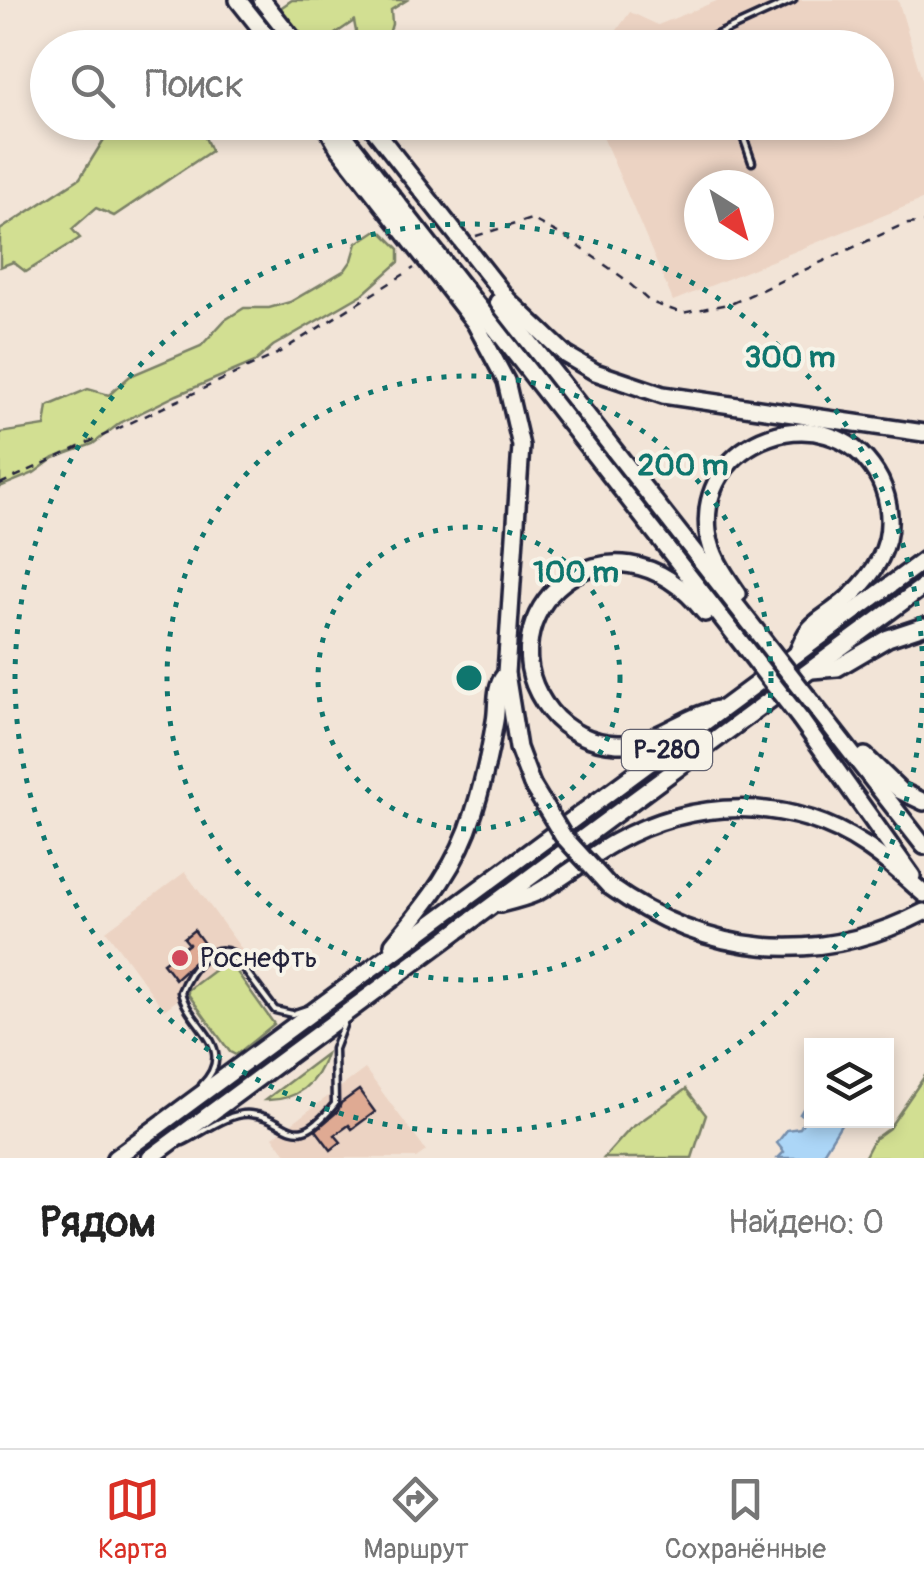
<!DOCTYPE html>
<html lang="ru">
<meta charset="utf-8">
<style>
body{margin:0;font-family:Pangolin,sans-serif;background:#f6f6f6;color:#222}
.controls{position:absolute;right:30px;bottom:30px;display:grid;overflow:hidden;border-radius:0px;box-shadow:0 5px 15px #0003}
.controls button{width:90px;height:90px;display:grid;place-items:center;padding:0;border:0;border-bottom:2px solid #e0e0e0;background:#fff;color:#222;font:50px sans-serif}
.compass{position:absolute;left:684px;top:170px;width:90px;height:90px;border-radius:50%;background:#fff;box-shadow:0 5px 15px #0003;rotate:143deg}
.list{margin:0;padding:0;list-style:none}
h2{display:flex;justify-content:space-between;align-items:center;height:130px;margin:0;padding:0 40px;font-size:42px}
h2 small{font-size:32px;font-weight:400;color:#767676}
.icon{flex:none;width:55px;height:55px;fill:none;stroke:currentColor;stroke-width:2;stroke-linecap:round;stroke-linejoin:round}
.map{position:relative;flex:none;width:924px;height:1158px;overflow:hidden}
.search{position:absolute;background:#fff;box-shadow:0 5px 15px #0003;left:30px;right:30px;top:30px;height:110px;display:flex;align-items:center;gap:25px;box-sizing:border-box;padding:0 35px;border-radius:55px;color:#767676;font-size:38px}
.sheet{height:290px;background:#fff}
nav{display:flex;justify-content:space-around;align-items:center;box-sizing:border-box;height:140px;border-top:2px solid #e0e0e0;background:#fff;font-size:28px;color:#767676}
nav a{display:grid;justify-items:center;gap:5px}
nav .on{color:#d93025}
.map>svg:first-child{display:block}
.built{fill:#ecd3c3;fill-rule:evenodd}
.green{fill:#d2df92;stroke:#7a8066;stroke-width:2.5}
.water{fill:#acd6f7;stroke:#758eac;stroke-width:2.5}
.building{fill:#dfaa93;stroke:#22223b;stroke-width:2.5}
.lines{fill:none;stroke-linecap:round;stroke-linejoin:round}
.service-casing{stroke:#22223b;stroke-width:11}
.trunk-casing{stroke:#22223b;stroke-width:22}
.path{stroke:#22223b;stroke-width:2.5;stroke-dasharray:8 8;stroke-linecap:butt}
.service{stroke:#f7f3e8;stroke-width:4}
.trunk{stroke:#f7f3e8;stroke-width:15}
.trunk-bridge-casing{stroke:#22223b;stroke-width:22;stroke-linecap:butt}
.trunk-bridge{stroke:#f7f3e8;stroke-width:15}
.ring{fill:none;stroke:#0f766e;stroke-width:5;stroke-dasharray:5 10}
.poi-dot{fill:#d1495b;stroke:#f7f3e8;stroke-width:4}
.labels{text-anchor:middle;dominant-baseline:central;stroke-width:8;stroke-linejoin:round;paint-order:stroke}
.shield{fill:#f7f3e8;stroke:#62616f;stroke-width:2.5}
.shield-label{font-size:25px;font-weight:bold;fill:#22223b}
.poi-label{font-size:28px;fill:#22223b;stroke:#f7f3e8;text-anchor:start}
.centre{fill:#0f766e;stroke:#f7f3e8;stroke-width:5}
.ring-label{font-size:30px;text-anchor:middle;font-weight:bold;fill:#0f766e;stroke:#f7f3e8;stroke-width:8;stroke-linejoin:round;paint-order:stroke}
</style>
<div class="map">
<svg width="924" height="1158" viewBox="0 0 924 1158">
<rect width="100%" height="100%" fill="#f2e4d7"/>
<filter id="ink" filterUnits="userSpaceOnUse"><feTurbulence type="fractalNoise" baseFrequency=".01" numOctaves="2"/><feDisplacementMap in="SourceGraphic" scale="20" xChannelSelector="R" yChannelSelector="G"/><feConvolveMatrix kernelMatrix="1 2 1 2 8 2 1 2 1" color-interpolation-filters="sRGB"/></filter>
<g filter="url(#ink)">
<g class="built">
<path d="M 719,0 L 898,0 L 924,86 L 924,199 L 673,301 L 597,123 L 876,122 L 876,48 L 605,47 L 630,12 L 658,25 ZM 699,185 L 759,185 L 759,245 L 699,245 Z"/>
<polygon points="185,872 243,951 164,1010 106,931"/>
<polygon points="365,1069 426,1151 416,1158 289,1158 273,1137"/>
</g>
<g class="green">
<polygon points="292,0 407,0 391,10 392,24 385,47 359,47 354,21 335,34 335,47 222,48"/>
<polygon points="136,123 221,123 204,135 211,151 114,216 96,208 72,229 80,238 26,272 13,262 0,267 0,230 80,178 108,133 131,129"/>
<polygon points="375,231 383,233 399,249 399,262 363,294 273,346 255,362 177,395 120,423 93,444 54,458 34,473 0,487 0,433 45,426 48,406 88,389 109,395 130,376 201,346 225,320 244,308 269,308 290,302 345,270 352,260 357,243"/>
<polygon points="224,963 232,965 274,1024 236,1055 230,1052 188,994 188,990"/>
<path d="M 326,1054 C 317,1084 296,1101 265,1100 Z"/>
<polygon points="924,1077 924,1158 864,1158 874,1139 889,1128"/>
<polygon points="686,1089 706,1115 692,1158 604,1158 630,1129"/>
</g>
<polygon class="water" points="803,1109 811,1109 812,1120 843,1121 820,1158 778,1158 784,1152 777,1143 787,1130 800,1128 806,1117 800,1114"/>
<g class="building">
<polygon points="194,930 208,949 175,979 163,963 189,944 184,938"/>
<polygon points="359,1090 375,1112 352,1129 349,1125 335,1135 341,1142 331,1150 316,1130 338,1111 341,1103"/>
</g>
<g class="lines">
<defs>
<g id="service">
<polyline points="688,48 793,0"/>
<polyline points="738,122 752,162"/>
<path d="M 202,1085 C 239,1047 189,1027 181,992 C 189,972 208,942 232,953 L 275,1010 L 292,1014 L 307,1009"/>
<path d="M 183,1142 C 202,1133 229,1112 250,1114 C 290,1117 292,1156 335,1104 L 334,1049 L 344,1023"/>
</g>
<g id="trunk">
<polyline points="238,0 276,48"/>
<polyline points="262,0 300,48"/>
<polyline points="324,122 338,147 475,323 506,381 521,446 506,673 518,748 532,785"/>
<polyline points="334,122 746,649"/>
<polyline points="368,122 508,300 566,355 595,372 663,395 924,433"/>
<polyline points="498,302 761,637"/>
<path d="M 738,594 C 725,575 711,556 708,532 C 697,438 826,392 876,473 C 888,492 892,518 887,540 C 879,571 857,593 832,611 C 824,617 813,623 808,631 C 804,636 801,645 798,651"/>
<path d="M 705,613 C 609,493 476,618 550,711 C 566,731 591,743 617,744 C 655,746 681,717 717,709"/>
<polyline points="812,670 837,668 888,638 924,626"/>
<polyline points="817,709 924,846"/>
<polyline points="801,720 912,876"/>
<polyline points="865,756 901,791 924,802"/>
<path d="M 609,886 C 707,956 816,968 924,912"/>
<path d="M 500,904 C 512,901 525,898 536,893 C 564,878 588,857 615,842 C 692,799 788,795 864,845 C 886,859 905,877 924,894"/>
<path d="M 393,944 C 428,902 458,865 474,812 C 483,783 490,751 495,721 C 498,706 494,688 504,676"/>
<polyline points="115,1158 924,560"/>
<polyline points="150,1158 924,586"/>
</g>
</defs>
<use href="#service" class="service-casing"/>
<use href="#trunk" class="trunk-casing"/>
<g class="path">
<polyline points="476,236 531,219 567,238 622,277 650,302 682,313 733,303 902,225 924,222"/>
<polyline points="0,484 275,355 414,268"/>
</g>
<use href="#service" class="service"/>
<use href="#trunk" class="trunk"/>
<defs>
<g id="trunk-bridge">
<polyline points="761,637 817,709"/>
<polyline points="746,649 801,720"/>
<polyline points="532,785 563,836 609,886"/>
</g>
</defs>
<use href="#trunk-bridge" class="trunk-bridge-casing"/>
<use href="#trunk-bridge" class="trunk-bridge"/>
</g>
</g>
<g class="ring">
<circle cx="469" cy="678" r="151"/>
<circle cx="469" cy="678" r="302"/>
<circle cx="469" cy="678" r="454"/>
</g>
<circle class="poi-dot" cx="180" cy="958" r="10"/>
<g class="labels">
<rect class="shield" x="622" y="730" width="90" height="40" rx="8"/>
<g class="shield-label">
<text x="667" y="750">Р-280</text>
</g>
<g class="poi-label">
<text x="200" y="958">Роснефть</text>
</g>
</g>
<circle cx="469" cy="678" r="15" class="centre"/>
<g class="ring-label">
<text x="790" y="367">300 m</text>
<text x="683" y="475">200 m</text>
<text x="576" y="582">100 m</text>
</g>
</svg>
<div class="controls">
<button><svg class="icon" aria-label="layers" viewBox="0 0 24 24"><path d="M12 4l9 5-9 5-9-5zM3 14l9 5 9-5"/></svg></button>
</div>
<svg class="compass" viewBox="-18 -18 36 36"><path d="M0-13l5 13h-10z" fill="#e53935"/><path d="M0 13l5-13h-10z" fill="#767676"/></svg>
<div class="search"><svg class="icon" aria-label="search" viewBox="0 0 24 24"><circle cx="10" cy="10" r="6"/><path d="M15 15l6 6"/></svg>Поиск</div>
</div>
<section class="sheet">
<h2>Рядом<small>Найдено: 0</small></h2>
<ul class="list">
</ul>
</section>
<nav>
<a class="on"><svg class="icon" aria-label="map" viewBox="0 0 24 24"><path d="M3 6l6-2 6 2 6-2v14l-6 2-6-2-6 2zM9 4v14M15 6v14"/></svg>Карта</a>
<a><svg class="icon" aria-label="directions" viewBox="0 0 24 24"><path d="M12 3l9 9-9 9-9-9zM9 14v-3h6M13 9l2 2-2 2"/></svg>Маршрут</a>
<a><svg class="icon" aria-label="saved" viewBox="0 0 24 24"><path d="M7 4h10v16l-5-4-5 4z"/></svg>Сохранённые</a>
</nav>
